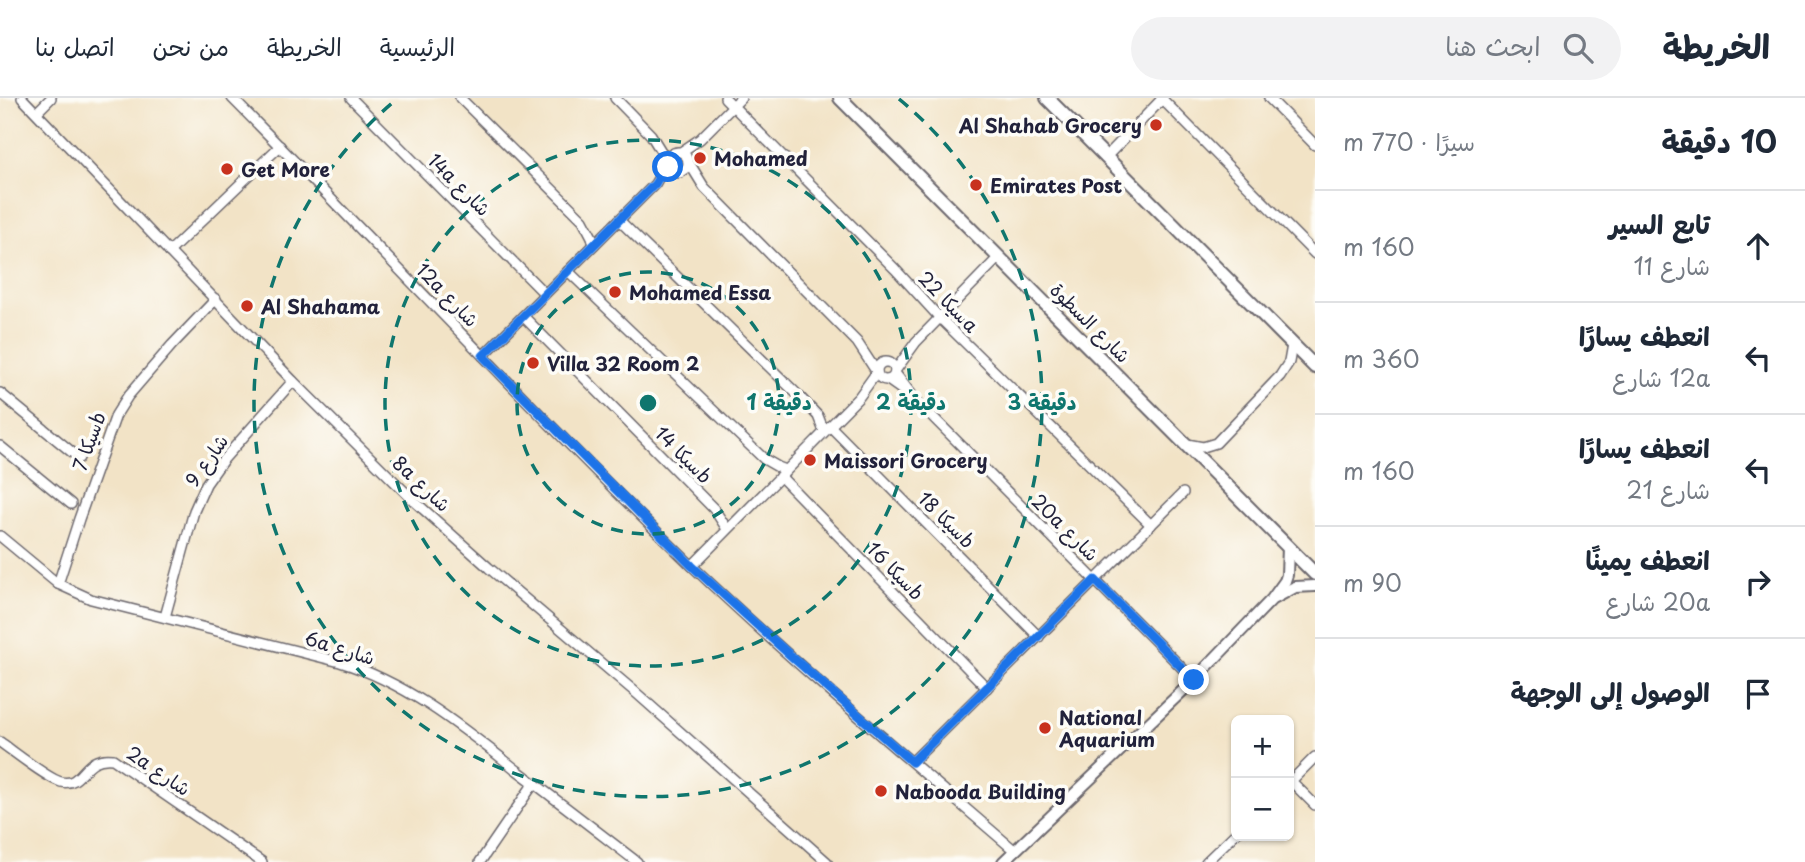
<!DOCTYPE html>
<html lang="ar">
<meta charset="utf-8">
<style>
body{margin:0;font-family:"Playpen Sans","Playpen Sans Arabic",sans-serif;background:#f2f2f3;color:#1f2937;direction:rtl}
.controls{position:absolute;right:21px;bottom:21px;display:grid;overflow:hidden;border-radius:10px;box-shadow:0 2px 5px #0004}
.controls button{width:63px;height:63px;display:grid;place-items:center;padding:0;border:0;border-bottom:2px solid #e0e1e3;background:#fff;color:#1f2937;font:35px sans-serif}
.stop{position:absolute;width:21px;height:21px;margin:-16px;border:5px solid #1a73e8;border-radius:50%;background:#fff}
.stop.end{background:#1a73e8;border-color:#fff;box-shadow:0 2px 7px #0008}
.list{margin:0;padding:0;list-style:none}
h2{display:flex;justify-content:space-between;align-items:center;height:91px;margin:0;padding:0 28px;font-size:30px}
h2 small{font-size:23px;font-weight:400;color:#747a83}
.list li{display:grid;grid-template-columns:46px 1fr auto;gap:21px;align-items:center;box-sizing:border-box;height:112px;padding:0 28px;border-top:2px solid #e0e1e3}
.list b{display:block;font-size:26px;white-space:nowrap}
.list p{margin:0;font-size:23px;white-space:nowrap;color:#747a83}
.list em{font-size:23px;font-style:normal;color:#747a83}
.icon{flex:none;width:38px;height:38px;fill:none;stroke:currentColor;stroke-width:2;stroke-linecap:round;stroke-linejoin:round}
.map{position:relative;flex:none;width:1315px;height:764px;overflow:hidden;direction:ltr}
header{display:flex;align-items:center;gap:42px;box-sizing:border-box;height:98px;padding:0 35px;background:#fff;border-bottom:2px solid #e0e1e3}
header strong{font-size:33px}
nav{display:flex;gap:38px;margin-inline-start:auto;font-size:24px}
.search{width:490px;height:63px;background:#f2f2f3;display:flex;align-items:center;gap:18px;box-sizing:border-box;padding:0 24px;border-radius:38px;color:#747a83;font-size:26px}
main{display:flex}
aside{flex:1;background:#fff}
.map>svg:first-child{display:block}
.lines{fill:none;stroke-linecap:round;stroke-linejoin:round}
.minor-casing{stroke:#6b666c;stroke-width:12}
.tertiary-casing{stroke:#6b666c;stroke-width:14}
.secondary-casing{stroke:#6b666c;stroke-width:16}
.minor{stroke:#fff;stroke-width:9}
.tertiary{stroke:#fff;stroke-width:10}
.secondary{stroke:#fff;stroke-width:12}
.route{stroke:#1a73e8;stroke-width:9}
.ring{fill:none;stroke:#0f766e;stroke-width:3.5;stroke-dasharray:12 9}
.poi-dot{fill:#c8321e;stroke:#fdfcf7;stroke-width:2.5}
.labels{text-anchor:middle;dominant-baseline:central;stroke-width:7;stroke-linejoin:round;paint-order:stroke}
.poi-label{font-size:19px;font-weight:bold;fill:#22223b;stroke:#fdfcf7;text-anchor:start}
.street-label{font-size:19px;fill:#22223b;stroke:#fdfcf7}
.centre{fill:#0f766e;stroke:#fdfcf7;stroke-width:3.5}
.ring-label{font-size:21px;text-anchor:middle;font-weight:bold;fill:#0f766e;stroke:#fdfcf7;stroke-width:7;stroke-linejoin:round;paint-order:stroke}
</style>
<header>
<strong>الخريطة</strong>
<div class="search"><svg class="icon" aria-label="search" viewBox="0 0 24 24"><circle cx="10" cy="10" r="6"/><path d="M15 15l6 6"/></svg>ابحث هنا</div>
<nav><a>الرئيسية</a><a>الخريطة</a><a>من نحن</a><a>اتصل بنا</a></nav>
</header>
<main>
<aside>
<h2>10 دقيقة<small>سيرًا · 770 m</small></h2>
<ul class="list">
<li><svg class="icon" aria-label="ahead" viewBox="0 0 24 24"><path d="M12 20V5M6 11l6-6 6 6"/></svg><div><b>تابع السير</b><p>شارع 11</p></div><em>160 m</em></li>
<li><svg class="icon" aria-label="left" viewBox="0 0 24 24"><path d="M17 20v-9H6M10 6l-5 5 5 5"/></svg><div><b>انعطف يسارًا</b><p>12a شارع</p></div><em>360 m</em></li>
<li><svg class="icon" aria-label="left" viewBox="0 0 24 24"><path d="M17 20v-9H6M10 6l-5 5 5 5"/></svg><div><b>انعطف يسارًا</b><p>شارع 21</p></div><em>160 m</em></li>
<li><svg class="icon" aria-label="right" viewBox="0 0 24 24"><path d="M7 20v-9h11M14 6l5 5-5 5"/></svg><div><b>انعطف يمينًا</b><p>20a شارع</p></div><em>90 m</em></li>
<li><svg class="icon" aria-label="arrive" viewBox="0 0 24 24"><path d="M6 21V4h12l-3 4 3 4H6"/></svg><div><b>الوصول إلى الوجهة</b></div></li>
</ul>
</aside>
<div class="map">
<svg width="1315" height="764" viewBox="0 0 1315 764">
<rect width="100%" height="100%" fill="#fdfcf7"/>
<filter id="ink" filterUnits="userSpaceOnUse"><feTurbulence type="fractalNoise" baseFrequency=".0143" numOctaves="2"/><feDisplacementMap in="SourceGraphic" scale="14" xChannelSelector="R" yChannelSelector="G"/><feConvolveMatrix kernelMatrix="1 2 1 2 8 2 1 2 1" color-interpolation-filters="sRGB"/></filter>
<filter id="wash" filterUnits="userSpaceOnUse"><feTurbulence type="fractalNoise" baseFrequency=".00686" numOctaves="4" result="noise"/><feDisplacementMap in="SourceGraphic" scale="28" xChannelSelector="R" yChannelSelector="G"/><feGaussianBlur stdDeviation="1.57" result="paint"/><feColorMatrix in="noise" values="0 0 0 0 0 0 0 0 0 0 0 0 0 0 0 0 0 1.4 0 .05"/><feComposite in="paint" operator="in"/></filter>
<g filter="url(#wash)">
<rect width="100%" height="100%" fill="#f2e3c6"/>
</g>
<g filter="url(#ink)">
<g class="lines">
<defs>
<g id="minor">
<polyline points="22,0 293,283 413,402 489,470 634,593 827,764"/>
<path d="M 232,0 C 386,155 534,315 691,467 C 795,566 906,659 1014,752"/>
<polyline points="351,0 545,196"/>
<polyline points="460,0 583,122 592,139 594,147"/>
<polyline points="615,0 651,37 667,63"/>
<polyline points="725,0 895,171 939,219 1151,427"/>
<polyline points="1161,0 1315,156"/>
<polyline points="1269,0 1315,47"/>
<polyline points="37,14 51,0"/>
<polyline points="681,54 700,41 741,0"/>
<polyline points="1105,60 1163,0"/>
<polyline points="688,63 704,89 857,244 876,273"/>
<polyline points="619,122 796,295 818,318 824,333"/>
<polyline points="169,154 280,48"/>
<polyline points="568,173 764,361 778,369 786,372"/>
<polyline points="523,218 714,411 727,431"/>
<path d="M 483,258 L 655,86 L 667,65 L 670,57 C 681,49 691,58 687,70 L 680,75 L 673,74 L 667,65"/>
<circle cx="886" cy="273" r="9"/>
<polyline points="895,273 916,244 999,159"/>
<polyline points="895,275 912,297"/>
<polyline points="888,282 915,301 1194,582"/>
<polyline points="0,295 79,360"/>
<polyline points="830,328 1039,539"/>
<polyline points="1187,346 1203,349 1216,345 1280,278 1289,264 1292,247"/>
<polyline points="0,348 71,406"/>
<polyline points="780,378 987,590"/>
<path d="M 0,438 L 58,486 L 91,501 L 340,564 C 408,585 463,630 518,673 C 558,703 598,734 637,764"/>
<polyline points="692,468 859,299 877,274"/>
<polyline points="58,486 79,421 116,317 128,298 172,247 216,201"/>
<polyline points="165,519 194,413 206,386 223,362 293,283"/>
<path d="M 0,644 C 13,653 48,681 61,684 C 84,689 82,657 113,661 L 262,764"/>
<polyline points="912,664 1183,395"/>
<polyline points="1291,683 1315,707"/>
<polyline points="1289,685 1315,659"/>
<polyline points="480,764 534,685"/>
<polyline points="1206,764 1236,735"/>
</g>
<g id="tertiary">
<polyline points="1275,500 1295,489 1315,488"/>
<polyline points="1003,764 1194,582 1272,501 1285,483 1287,477 1288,449"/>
</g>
<g id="secondary">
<polyline points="840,0 1315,476"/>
<polyline points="1047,0 1315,269"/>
</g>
</defs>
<use href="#minor" class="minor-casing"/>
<use href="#tertiary" class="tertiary-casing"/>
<use href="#secondary" class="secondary-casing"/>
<use href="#minor" class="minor"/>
<use href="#tertiary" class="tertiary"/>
<use href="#secondary" class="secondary"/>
</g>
</g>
<g class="lines" filter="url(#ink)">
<polyline class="route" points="668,69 667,65 655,86 483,258 692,468 791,558 912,664 1095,482 1194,582"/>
</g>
<g class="ring">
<circle cx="648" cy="305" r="131"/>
<circle cx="648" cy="305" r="263"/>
<path d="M899 1A394 394 0 1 1 397 1"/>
</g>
<g class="poi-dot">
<circle cx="1156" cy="27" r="7"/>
<circle cx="700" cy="60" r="7"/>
<circle cx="227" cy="71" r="7"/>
<circle cx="976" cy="87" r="7"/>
<circle cx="615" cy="194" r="7"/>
<circle cx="247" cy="208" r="7"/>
<circle cx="533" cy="265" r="7"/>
<circle cx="810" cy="362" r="7"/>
<circle cx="1045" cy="630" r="7"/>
<circle cx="881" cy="693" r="7"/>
</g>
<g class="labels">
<g class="poi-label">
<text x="1142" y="27" text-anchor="end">Al Shahab Grocery</text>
<text x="714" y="60">Mohamed</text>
<text x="241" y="71">Get More</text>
<text x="990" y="87">Emirates Post</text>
<text x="629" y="194">Mohamed Essa</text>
<text x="261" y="208">Al Shahama</text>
<text x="547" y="265">Villa 32 Room 2</text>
<text x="824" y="362">Maissori Grocery</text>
<text x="1059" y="619">National<tspan x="1059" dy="22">Aquarium</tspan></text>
<text x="895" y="693">Nabooda Building</text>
</g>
<g class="street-label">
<text transform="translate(460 86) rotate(45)">14a شارع</text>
<text transform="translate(448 196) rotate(46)">12a شارع</text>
<text transform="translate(949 203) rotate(46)">سيكا 22a</text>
<text transform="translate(1091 224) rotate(45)">شارع السطوة</text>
<text transform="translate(88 343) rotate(-70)">سيكا 7b</text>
<text transform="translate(684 356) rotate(45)">سيكا 14b</text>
<text transform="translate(206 362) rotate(-55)">شارع 9</text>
<text transform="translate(422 385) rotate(43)">8a شارع</text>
<text transform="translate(947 421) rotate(45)">سيكا 18b</text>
<text transform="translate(1066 429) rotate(45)">20a شارع</text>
<text transform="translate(896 472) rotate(46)">سيكا 16b</text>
<text transform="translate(340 549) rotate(17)">6a شارع</text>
<text transform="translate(159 672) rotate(34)">2a شارع</text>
</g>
</g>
<circle cx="648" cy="305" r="10" class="centre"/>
<g class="ring-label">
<text x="779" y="312">1 دقيقة</text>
<text x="911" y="312">2 دقيقة</text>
<text x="1042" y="312">3 دقيقة</text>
</g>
</svg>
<div class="controls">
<button>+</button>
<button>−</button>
</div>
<div class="stop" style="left:668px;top:69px"></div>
<div class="stop end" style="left:1194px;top:582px"></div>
</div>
</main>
